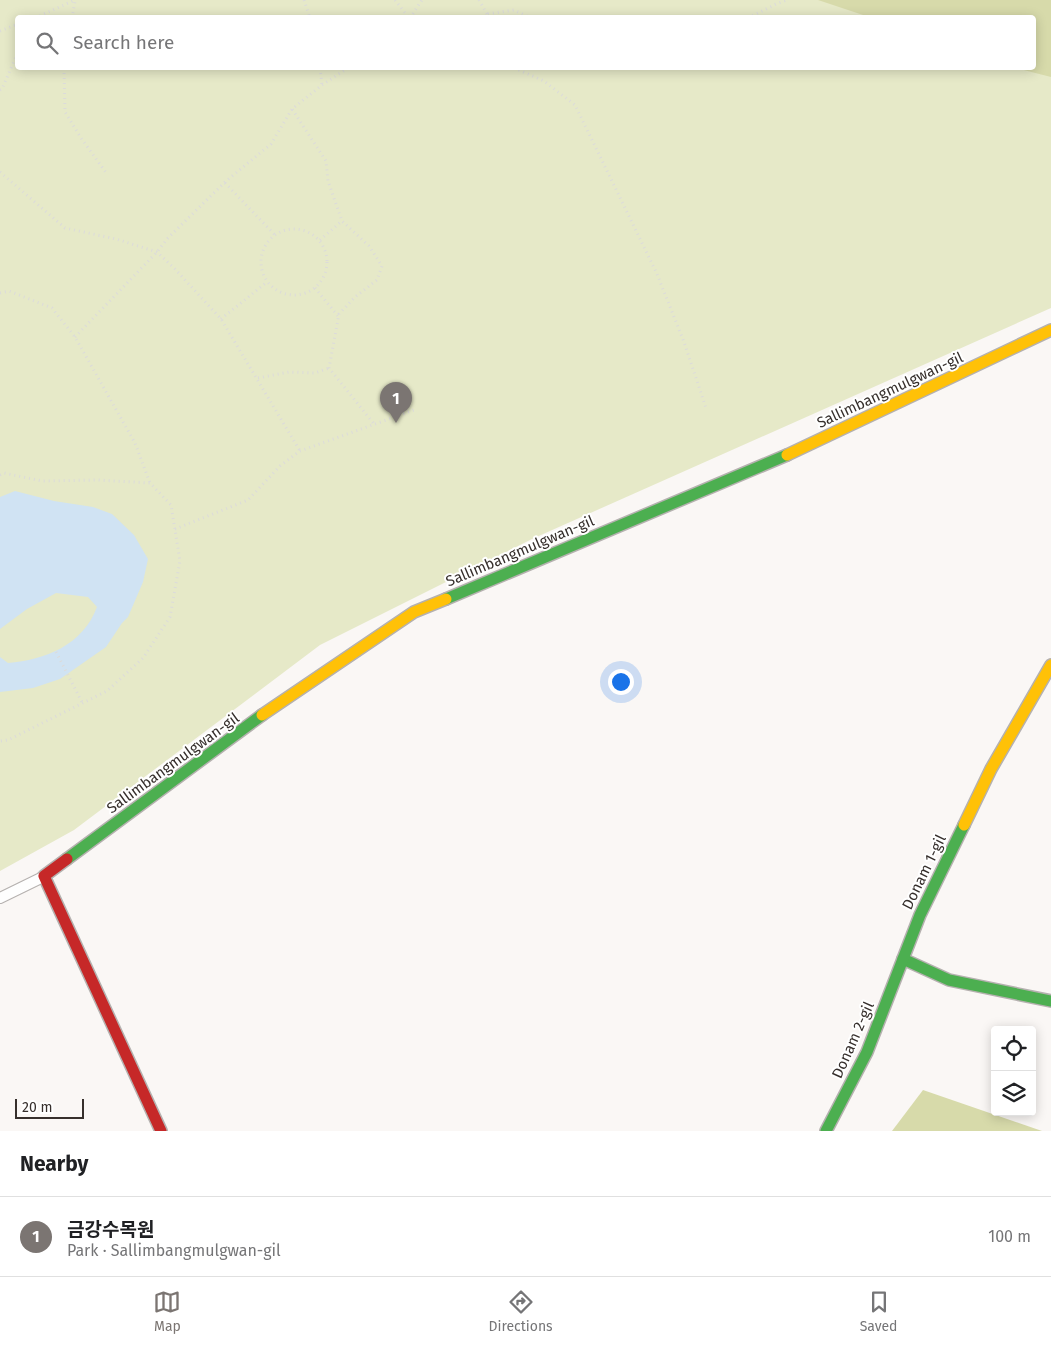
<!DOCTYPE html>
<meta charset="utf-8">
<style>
body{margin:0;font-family:"Fira Sans","Noto Sans KR",sans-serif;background:#f6f6f6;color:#202124}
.controls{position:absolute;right:15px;bottom:15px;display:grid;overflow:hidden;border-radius:5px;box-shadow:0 2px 12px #0003}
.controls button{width:45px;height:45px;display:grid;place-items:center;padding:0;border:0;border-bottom:1px solid #e0e0e0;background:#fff;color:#202124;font:25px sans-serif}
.scale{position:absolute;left:15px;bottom:12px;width:69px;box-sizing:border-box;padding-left:5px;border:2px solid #362f2c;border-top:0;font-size:14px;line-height:18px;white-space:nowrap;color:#362f2c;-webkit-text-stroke:4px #fff;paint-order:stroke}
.you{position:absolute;left:620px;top:681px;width:18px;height:18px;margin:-12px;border:4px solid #fff;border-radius:50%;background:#1a73e8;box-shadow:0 0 0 8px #1a73e833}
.badge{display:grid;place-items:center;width:32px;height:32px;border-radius:50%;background:#7b7572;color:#fff;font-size:16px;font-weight:700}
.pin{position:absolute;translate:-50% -41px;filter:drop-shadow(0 1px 2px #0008)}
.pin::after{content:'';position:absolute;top:26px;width:18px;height:15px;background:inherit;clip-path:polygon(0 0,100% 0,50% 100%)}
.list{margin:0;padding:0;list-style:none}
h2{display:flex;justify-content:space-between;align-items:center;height:65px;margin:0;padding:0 20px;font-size:21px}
h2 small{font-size:16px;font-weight:400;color:#757577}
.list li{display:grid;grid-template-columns:32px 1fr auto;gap:15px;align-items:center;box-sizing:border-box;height:80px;padding:0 20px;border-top:1px solid #e0e0e0}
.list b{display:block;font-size:19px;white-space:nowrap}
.list p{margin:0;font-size:16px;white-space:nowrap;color:#757577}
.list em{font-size:16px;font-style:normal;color:#757577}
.icon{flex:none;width:28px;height:28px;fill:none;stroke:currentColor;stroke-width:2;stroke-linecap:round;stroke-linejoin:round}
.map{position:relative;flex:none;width:1051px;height:1131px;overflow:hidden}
.search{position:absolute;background:#fff;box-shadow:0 2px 12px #0003;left:15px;right:15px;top:15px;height:55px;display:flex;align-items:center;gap:12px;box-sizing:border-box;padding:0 18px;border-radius:5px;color:#757577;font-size:19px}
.sheet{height:145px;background:#fff}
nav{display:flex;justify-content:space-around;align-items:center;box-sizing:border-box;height:70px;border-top:1px solid #e0e0e0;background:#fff;font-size:14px;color:#757577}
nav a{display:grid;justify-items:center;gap:2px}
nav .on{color:#7b7572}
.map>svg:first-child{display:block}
.green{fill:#e6e9c8;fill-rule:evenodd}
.forest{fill:#d7daaa}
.water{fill:#d0e3f3}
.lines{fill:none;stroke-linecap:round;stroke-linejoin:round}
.lane-casing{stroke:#b5b1af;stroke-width:12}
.fast-casing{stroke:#b5b1af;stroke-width:14}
.slow-casing{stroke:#b5b1af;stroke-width:14}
.jam-casing{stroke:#b5b1af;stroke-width:14}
.path{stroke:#dcdbda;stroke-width:3;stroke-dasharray:1 4;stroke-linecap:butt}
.lane{stroke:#fefefe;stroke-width:10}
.fast{stroke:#4caf50;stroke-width:11}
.slow{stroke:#ffc107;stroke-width:11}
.jam{stroke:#c62828;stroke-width:11}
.labels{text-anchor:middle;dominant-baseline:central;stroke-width:4;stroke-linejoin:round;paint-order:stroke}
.street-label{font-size:15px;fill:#362f2c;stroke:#fff}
</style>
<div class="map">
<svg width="1051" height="1131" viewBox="0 0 1051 1131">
<rect width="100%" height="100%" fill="#faf7f5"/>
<path class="green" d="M 0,0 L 1051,0 L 1051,308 L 532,539 L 320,645 L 74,830 L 0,871 ZM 18,18 L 1034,18 L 1034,68 L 18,68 Z"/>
<g class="forest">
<polygon points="818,0 1051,0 1051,77 1016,68 1034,68 1034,18 869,17"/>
<polygon points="923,1090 1042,1131 892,1131"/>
</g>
<path class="water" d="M 15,491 L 54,501 L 93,507 L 112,514 L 134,535 L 148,559 L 143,582 L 128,617 L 122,623 L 106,647 L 60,679 L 33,688 L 0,692 L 0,657 L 8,663 C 45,660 83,645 97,607 L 88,597 L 56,593 L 27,609 L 0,629 L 0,497 Z"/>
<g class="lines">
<defs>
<polyline id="lane" points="0,898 43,877"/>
<g id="fast">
<polyline points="446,599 787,455"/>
<polyline points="67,859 262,715"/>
<polyline points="903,959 949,980 1051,1001"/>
<polyline points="826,1131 867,1052 920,915 964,825"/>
</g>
<g id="slow">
<polyline points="787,455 1051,330"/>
<polyline points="262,715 414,612 446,599"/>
<polyline points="964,825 991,769 1051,665"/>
</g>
<polyline id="jam" points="67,859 44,876 161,1131"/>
</defs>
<use href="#lane" class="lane-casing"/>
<use href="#fast" class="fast-casing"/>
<use href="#slow" class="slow-casing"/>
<use href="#jam" class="jam-casing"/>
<g class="path">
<polyline points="304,0 310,18"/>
<polyline points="395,0 409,18"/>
<polyline points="479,0 487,14"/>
<polyline points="35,18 75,0"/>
<polyline points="72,18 75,1"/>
<polyline points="410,18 422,0"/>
<polyline points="486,18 487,14 514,10 531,18"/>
<polyline points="748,18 776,4 787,0"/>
<polyline points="0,31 18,24"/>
<polyline points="64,68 65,112 81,138 107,174"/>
<polyline points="320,68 322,85"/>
<polyline points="348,68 322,85 292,109 326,161 328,181 342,221 369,246 382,266 377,280 355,297 339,314 329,368 374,424"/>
<polyline points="514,68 544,81 575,105 657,274 684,342 706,408"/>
<polyline points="0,90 2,89 18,52"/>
<polyline points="0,172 65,228 116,239 157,252 175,269 221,319 300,451"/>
<polyline points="225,183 275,235"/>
<circle cx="294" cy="262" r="33"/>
<polyline points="320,240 342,221"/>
<polyline points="315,288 338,316"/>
<polyline points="0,293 9,291 52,308 75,337 135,443 150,483"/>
<polyline points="221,319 267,282"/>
<polyline points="75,337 157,252 168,238 225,182 271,144 292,109"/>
<polyline points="258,378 289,372 315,373 329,368"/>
<polyline points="0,475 4,473 42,481 98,480 150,483 171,505 180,561 170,617 143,658 107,691 8,740 0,741"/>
<polyline points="175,529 248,500 280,466 300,451 414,410"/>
<polyline points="56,652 83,704"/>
</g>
<use href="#lane" class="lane"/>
<use href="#fast" class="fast"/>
<use href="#slow" class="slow"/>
<use href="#jam" class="jam"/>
</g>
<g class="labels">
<g class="street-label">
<text transform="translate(890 390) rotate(-25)">Sallimbangmulgwan-gil</text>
<text transform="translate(520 551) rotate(-23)">Sallimbangmulgwan-gil</text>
<text transform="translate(173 763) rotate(-36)">Sallimbangmulgwan-gil</text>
<text transform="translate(924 872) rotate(-64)">Donam 1-gil</text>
<text transform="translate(853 1040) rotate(-66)">Donam 2-gil</text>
</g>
</g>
</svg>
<div class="controls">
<button><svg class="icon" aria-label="locate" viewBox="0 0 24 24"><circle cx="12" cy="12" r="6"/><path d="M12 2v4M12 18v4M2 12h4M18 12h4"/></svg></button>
<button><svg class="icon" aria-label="layers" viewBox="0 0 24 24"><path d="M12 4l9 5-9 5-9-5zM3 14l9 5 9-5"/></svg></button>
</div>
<div class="scale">20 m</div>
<div class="you"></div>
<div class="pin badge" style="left:396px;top:423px">1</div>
<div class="search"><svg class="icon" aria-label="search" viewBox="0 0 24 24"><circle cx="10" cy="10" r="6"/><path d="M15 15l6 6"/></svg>Search here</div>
</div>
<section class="sheet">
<h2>Nearby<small></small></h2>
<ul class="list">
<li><span class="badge">1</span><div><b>금강수목원</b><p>Park · Sallimbangmulgwan-gil</p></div><em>100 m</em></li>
</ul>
</section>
<nav>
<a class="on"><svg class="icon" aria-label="map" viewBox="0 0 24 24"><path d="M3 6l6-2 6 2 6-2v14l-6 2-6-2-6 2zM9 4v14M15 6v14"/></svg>Map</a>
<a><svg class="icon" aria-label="directions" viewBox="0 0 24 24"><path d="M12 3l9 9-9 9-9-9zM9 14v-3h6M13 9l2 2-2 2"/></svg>Directions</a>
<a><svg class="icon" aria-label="saved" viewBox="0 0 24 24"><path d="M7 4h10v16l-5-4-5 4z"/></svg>Saved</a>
</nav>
